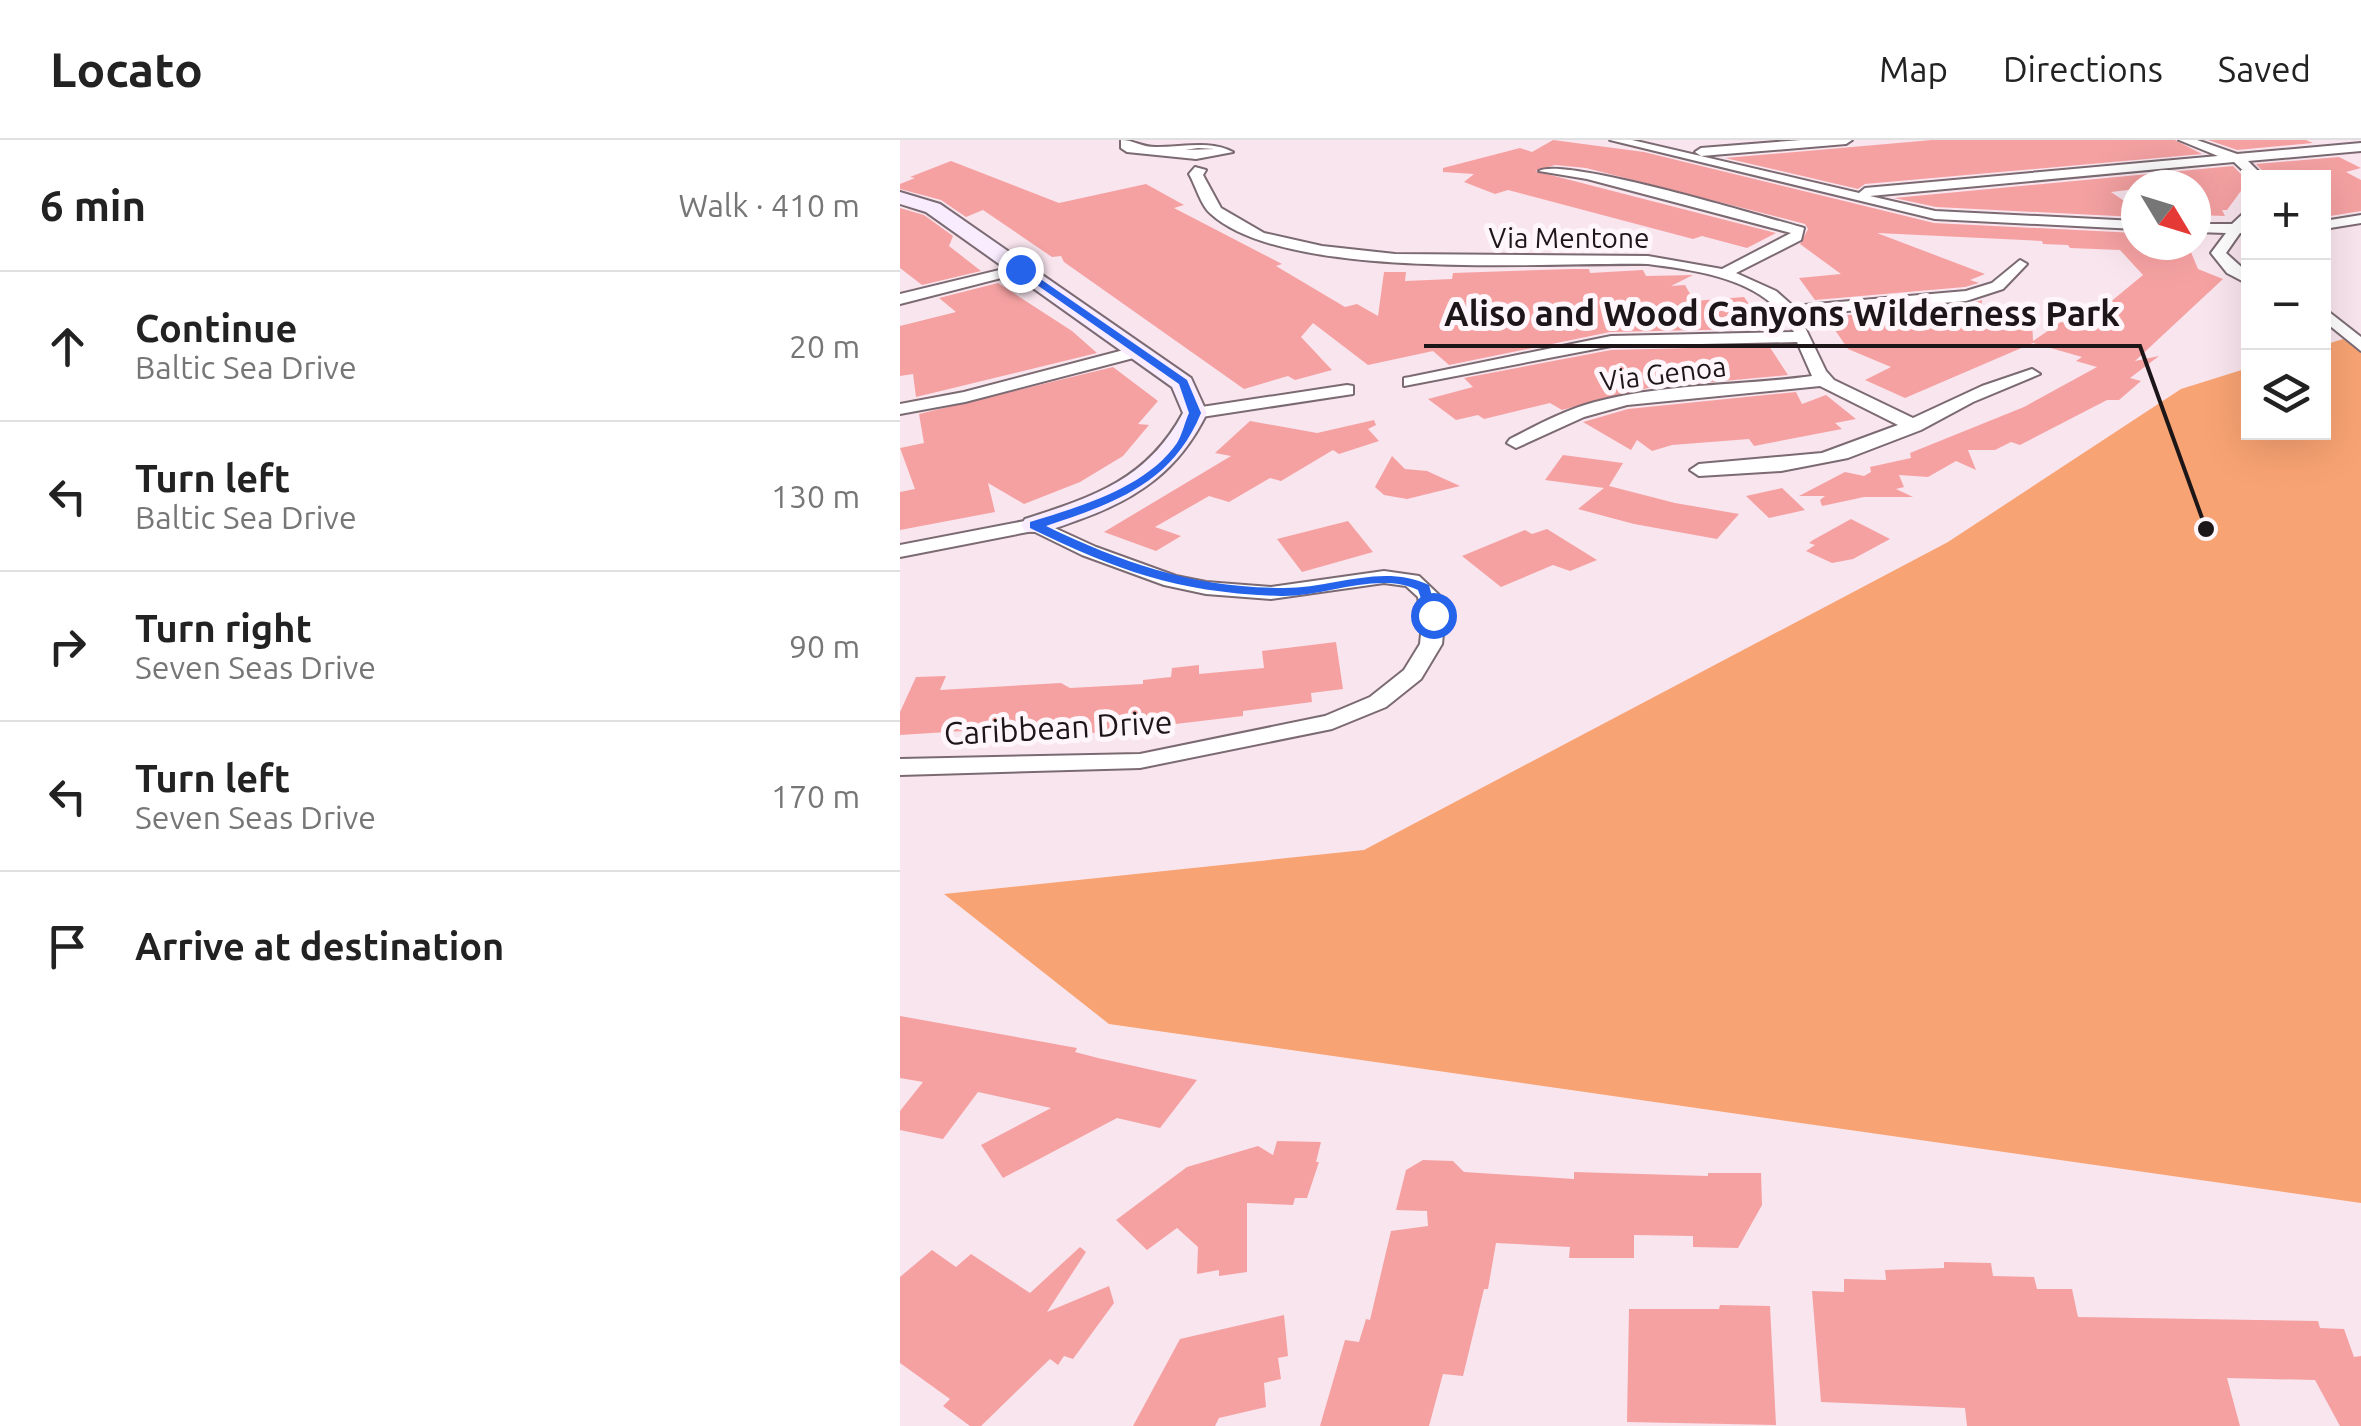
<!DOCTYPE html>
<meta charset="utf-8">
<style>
body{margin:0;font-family:Ubuntu,sans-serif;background:#f6f6f6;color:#222}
.controls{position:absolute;right:30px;top:30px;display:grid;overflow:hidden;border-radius:0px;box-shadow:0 10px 40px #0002}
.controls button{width:90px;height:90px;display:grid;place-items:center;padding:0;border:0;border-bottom:2px solid #e0e0e0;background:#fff;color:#222;font:50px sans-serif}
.compass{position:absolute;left:1221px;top:30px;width:90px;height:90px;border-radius:50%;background:#fff;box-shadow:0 10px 40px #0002;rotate:128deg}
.stop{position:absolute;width:30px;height:30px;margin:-22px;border:8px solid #2563eb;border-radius:50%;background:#fff}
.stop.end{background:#2563eb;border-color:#fff;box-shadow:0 2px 10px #0008}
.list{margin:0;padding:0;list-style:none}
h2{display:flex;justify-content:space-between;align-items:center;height:130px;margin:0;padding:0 40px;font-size:42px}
h2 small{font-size:32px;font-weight:400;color:#767676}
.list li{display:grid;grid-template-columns:65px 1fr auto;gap:30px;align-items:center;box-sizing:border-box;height:150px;padding:0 40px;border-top:2px solid #e0e0e0}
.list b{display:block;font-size:38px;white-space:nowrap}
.list p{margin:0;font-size:32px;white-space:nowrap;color:#767676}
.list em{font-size:32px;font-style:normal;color:#767676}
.icon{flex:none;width:55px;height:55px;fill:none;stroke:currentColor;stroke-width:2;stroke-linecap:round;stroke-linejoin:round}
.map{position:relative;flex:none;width:1461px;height:1286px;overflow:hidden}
header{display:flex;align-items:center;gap:60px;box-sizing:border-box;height:140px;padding:0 50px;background:#fff;border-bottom:2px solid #e0e0e0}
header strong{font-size:48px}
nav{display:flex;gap:55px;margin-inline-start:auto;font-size:35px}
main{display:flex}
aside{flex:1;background:#fff}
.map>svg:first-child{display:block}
.green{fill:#f8a373}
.building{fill:#f5a1a2}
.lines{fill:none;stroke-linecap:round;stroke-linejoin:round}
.street-casing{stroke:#7b6a72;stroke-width:4}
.secondary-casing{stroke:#7b6a72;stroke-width:4}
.street{fill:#fff;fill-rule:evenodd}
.secondary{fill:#f9ecff;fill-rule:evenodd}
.route{fill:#2563eb}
.labels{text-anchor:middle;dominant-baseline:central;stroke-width:10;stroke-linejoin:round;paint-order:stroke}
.far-street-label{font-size:28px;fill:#1c1619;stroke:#fef6fa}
.street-label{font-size:32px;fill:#1c1619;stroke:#fef6fa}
.leader{fill:none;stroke:#1c1619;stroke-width:4}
.callout-dot{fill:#1c1619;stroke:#fef6fa;stroke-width:4}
.callout-label{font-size:35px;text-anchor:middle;font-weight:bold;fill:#1c1619;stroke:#fef6fa;stroke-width:10;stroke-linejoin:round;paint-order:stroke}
</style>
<header>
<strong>Locato</strong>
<nav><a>Map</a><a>Directions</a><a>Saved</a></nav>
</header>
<main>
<aside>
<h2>6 min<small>Walk · 410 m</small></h2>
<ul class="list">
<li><svg class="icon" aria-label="ahead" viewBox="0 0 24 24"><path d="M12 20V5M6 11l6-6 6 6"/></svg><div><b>Continue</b><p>Baltic Sea Drive</p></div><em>20 m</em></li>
<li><svg class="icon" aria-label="left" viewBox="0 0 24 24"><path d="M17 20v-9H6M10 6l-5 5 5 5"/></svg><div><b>Turn left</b><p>Baltic Sea Drive</p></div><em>130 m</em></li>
<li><svg class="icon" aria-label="right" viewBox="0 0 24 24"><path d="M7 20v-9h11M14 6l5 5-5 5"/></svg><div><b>Turn right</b><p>Seven Seas Drive</p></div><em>90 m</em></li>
<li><svg class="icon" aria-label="left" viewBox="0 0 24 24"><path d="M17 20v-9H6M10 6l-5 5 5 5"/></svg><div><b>Turn left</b><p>Seven Seas Drive</p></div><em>170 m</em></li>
<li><svg class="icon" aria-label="arrive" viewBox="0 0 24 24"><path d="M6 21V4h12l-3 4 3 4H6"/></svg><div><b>Arrive at destination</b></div></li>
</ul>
</aside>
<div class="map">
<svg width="1461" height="1286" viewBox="0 0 1461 1286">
<rect width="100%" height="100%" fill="#f9e5ee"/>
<polygon class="green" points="1443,199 1461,212 1461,1063 209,884 44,754 464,710 1048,402 1281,249 1348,228 1348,292 1424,292 1424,205"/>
<g class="building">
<polygon points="653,0 744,12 1034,83 1236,93 1236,105 1288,105 1298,129 1323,139 1235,221 1259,216 1230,238 1241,241 1219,260 1207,260 1120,305 1111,302 1095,310 1068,310 1076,330 1056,321 1028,337 999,335 1004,347 996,349 1013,357 964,357 922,366 920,360 925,356 899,356 945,332 964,336 971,332 970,327 1011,318 1010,313 1124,267 1197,227 1176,221 1182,217 1133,203 1005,258 965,240 991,227 948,209 926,177 1066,165 1082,160 1081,173 1132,179 1133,201 1161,182 1180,187 1243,135 1220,110 1170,108 1168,105 1143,104 1142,101 977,93 1085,134 1070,140 1079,143 1065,147 915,160 899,138 941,134 900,104 908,89 905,84 686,28 655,25 635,31 876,93 847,108 802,96 793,99 608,50 595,54 564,42 574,34 543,32 543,28 620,8 632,12"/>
<polygon points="1032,0 1275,0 1302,14 965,44 958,49 825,18"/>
<polygon points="1308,0 1406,0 1413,3 1337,10"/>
<polygon points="1439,17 1461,28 1446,32 1461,40 1461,71 1424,77 1424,38 1369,38 1356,24"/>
<polygon points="51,21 159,63 246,44 284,65 274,68 382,124 376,126 445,167 457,164 478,176 484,132 506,132 505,141 552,139 553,133 672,129 689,129 690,133 743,130 746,136 793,135 771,146 785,145 794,161 844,157 858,177 850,189 710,192 549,225 533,211 468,225 413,183 401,197 432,230 395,240 388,236 344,249 164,122 161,116 152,117 83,70 66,77 41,60 0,49 0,44 15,38 10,37"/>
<polygon points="1333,26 1345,38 1346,44 1327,70 1322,70 1325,76 1296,75 1296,44 1236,45 1236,49 1211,52 1236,69 1236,77 1036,67 994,58"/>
<polygon points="0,68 24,75 53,96 49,106 81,131 22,145 0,128"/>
<polygon points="98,143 172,191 197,213 16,257 13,234 0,236 0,186 56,172 39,158"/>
<polygon points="869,206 888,235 748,248 662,270 650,263 584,279 578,275 556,280 528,259 573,247 564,238 711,210"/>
<polygon points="213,227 258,261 238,284 249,285 223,316 180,342 124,364 88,343 95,372 0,390 0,352 15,349 0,308 24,303 19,274"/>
<polygon points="896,252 902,264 926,255 956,279 935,283 942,289 854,306 849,299 772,305 752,311 737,300 731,310 683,282 728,269"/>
<polygon points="474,280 476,285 468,289 479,301 439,314 433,310 381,341 370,338 329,362 309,356 255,387 281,396 256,411 204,392 331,316 315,313 350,281 417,293"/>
<polygon points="663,315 723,323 709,346 775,363 839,374 817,399 734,384 678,369 704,348 645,340"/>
<polygon points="492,316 505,329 527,331 560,346 507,359 484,355 475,347"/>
<polygon points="882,348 905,370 869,378 846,356"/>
<polygon points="951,379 990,399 953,419 932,423 906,411 915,405 909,403 913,400"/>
<polygon points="448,381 473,412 402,432 377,399"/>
<polygon points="647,389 697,420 670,431 653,425 601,447 562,416 625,390 632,394"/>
<polygon points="436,502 443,549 411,553 412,562 343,571 343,576 208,592 154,595 157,585 0,595 0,572 16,537 46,536 40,550 161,543 170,548 243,544 243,540 271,537 272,528 299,525 299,534 364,528 362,511"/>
<polygon points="0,876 177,908 175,912 198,918 297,940 260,988 217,978 103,1038 81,1005 151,968 78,952 43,999 0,990 0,971 23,942 0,938"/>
<polygon points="377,1001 421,1002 416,1022 419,1022 407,1058 395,1058 393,1065 347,1063 347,1132 319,1136 319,1130 297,1134 298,1107 277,1088 247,1110 216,1080 287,1027 358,1006 373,1015"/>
<polygon points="523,1020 553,1021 564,1032 674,1039 674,1032 808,1036 808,1033 861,1033 862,1065 838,1108 793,1107 793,1096 734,1095 734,1118 669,1118 670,1107 596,1103 588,1149 584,1149 563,1236 543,1234 529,1286 420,1286 445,1200 459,1202 466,1179 470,1180 491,1091 528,1086 527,1071 496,1070 506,1030"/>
<polygon points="180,1107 186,1112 147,1172 209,1146 214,1163 173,1219 164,1216 158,1225 150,1219 81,1286 70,1286 43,1266 50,1259 0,1223 0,1137 32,1110 56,1127 71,1114 130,1153"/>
<polygon points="1044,1122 1091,1123 1093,1136 1134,1137 1137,1149 1172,1149 1178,1177 1418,1181 1420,1188 1444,1189 1454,1217 1461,1216 1461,1286 1440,1286 1415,1240 1327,1238 1340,1286 1067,1286 1065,1268 921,1262 912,1151 944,1152 944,1139 986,1140 985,1130 1044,1128"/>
<polygon points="820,1165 870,1166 876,1285 727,1282 729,1169 819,1169"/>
<polygon points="384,1175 388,1216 378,1218 381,1239 364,1243 366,1267 319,1278 315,1286 233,1286 280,1199"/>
</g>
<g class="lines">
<defs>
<g id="street">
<path d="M 221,0 C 234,0 240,7 256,7 C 284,7 310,0 333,12 L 296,19 L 227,12 L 221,8 ZM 298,8 L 315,9 L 285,10 Z"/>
<polygon points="710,0 732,0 959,53 965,48 1318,16 1279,0 1297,0 1337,14 1461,3 1461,11 1348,21 1365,38 1351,38 1334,22 970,56 1035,71 1236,81 1236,89 1035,79"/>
<polygon points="901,0 952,0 946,4 801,16 795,12 801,8"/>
<path d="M 295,27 L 306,30 L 303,35 L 321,68 L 364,93 L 422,106 L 495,114 L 748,116 L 822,129 L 891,93 L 687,39 L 639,31 C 663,16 864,77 904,88 L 901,100 L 836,133 L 876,151 L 893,166 L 1066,151 L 1092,143 L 1120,120 L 1127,124 L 1103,149 L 1066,161 L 899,175 L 926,231 L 934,240 L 1013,278 L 1082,246 L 1132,229 L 1140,234 L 1073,262 L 1021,290 L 948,318 L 881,331 L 799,336 L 790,330 L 799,324 L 922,313 L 998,285 L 920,246 L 727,265 L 684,277 L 616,308 L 607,303 L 610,299 C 637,285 665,270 695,262 C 766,243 840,246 912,236 L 897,202 L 711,206 L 504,246 L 504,238 L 510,237 L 711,196 L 894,192 C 868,139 800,131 748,124 C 646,122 386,142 311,74 C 301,66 296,46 289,34 Z"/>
<polygon points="1348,69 1348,93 1340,93 1326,113 1348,133 1348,144 1327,133 1311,113 1326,93 1296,92 1296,84 1332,84"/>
<polygon points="1461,75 1461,83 1424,89 1424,81"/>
<polygon points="120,125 125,126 125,132 0,164 0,154"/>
<polygon points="1424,168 1461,197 1461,211 1424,181"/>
<polygon points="239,206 247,211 245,215 65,262 0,274 0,264 64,252"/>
<polygon points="447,245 453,246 453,254 295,278 286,273 295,268"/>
<polygon points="135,379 196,407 276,436 306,442 371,447 484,431 519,436 539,455 544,484 542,504 521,539 486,567 432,589 240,628 0,635 0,619 240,614 425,576 470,557 504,530 520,504 522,484 518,457 506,446 484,443 371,459 306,454 264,445 182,415 133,391 0,417 0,405"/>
</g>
<path id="secondary" d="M 0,52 L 40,64 L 291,238 L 307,273 C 279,330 238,359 178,380 C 161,386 143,395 125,391 L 121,385 L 125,379 C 193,357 247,340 283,273 L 272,247 L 26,72 L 0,64 Z"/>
</defs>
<use href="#street" class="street-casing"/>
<use href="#secondary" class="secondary-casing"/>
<use href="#street" class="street"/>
<use href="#secondary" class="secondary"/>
</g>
<path class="route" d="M 117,127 L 123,127 L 287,240 L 301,273 C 272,344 214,363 146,386 C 225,424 295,448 384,448 C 434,448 482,423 529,445 L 538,478 L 528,478 L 518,450 C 478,431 425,457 381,456 C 280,453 220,432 130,388 L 130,382 C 179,367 246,348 277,303 C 282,295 285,282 289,273 L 279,244 L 117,131 Z"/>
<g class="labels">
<g class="far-street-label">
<text x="669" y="97">Via Mentone</text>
<text transform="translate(763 233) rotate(-7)">Via Genoa</text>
</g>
<g class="street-label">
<text transform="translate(158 587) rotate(-3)">Caribbean Drive</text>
</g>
</g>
<path class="leader" d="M1306 389L1240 206H524"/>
<circle class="callout-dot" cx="1306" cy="389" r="10"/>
<g class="callout-label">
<text x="882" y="186">Aliso and Wood Canyons Wilderness Park</text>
</g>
</svg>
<div class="controls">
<button>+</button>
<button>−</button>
<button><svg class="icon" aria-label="layers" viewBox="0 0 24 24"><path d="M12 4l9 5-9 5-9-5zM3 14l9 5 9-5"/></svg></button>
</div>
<svg class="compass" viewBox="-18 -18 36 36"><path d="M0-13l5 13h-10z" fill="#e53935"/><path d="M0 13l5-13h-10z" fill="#767676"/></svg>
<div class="stop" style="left:533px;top:475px"></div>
<div class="stop end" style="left:120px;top:129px"></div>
</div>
</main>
